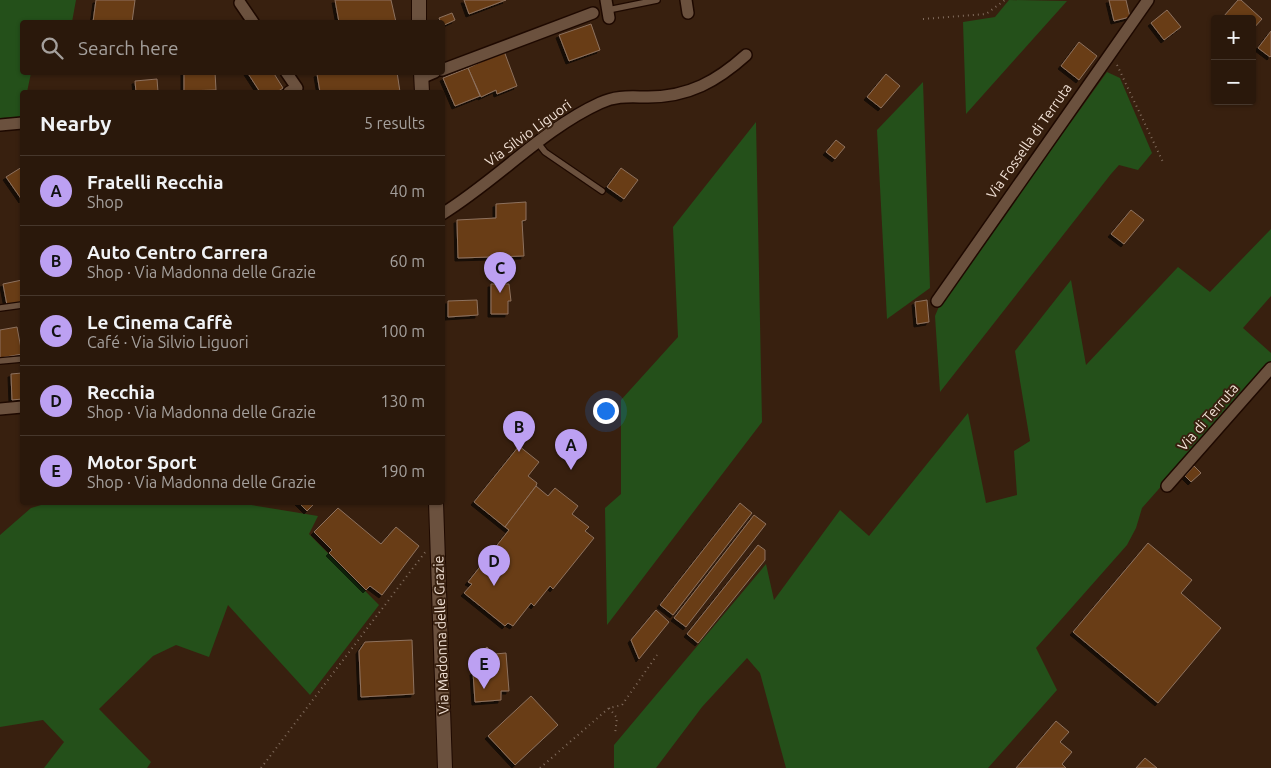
<!DOCTYPE html>
<meta charset="utf-8">
<style>
body{margin:0;font-family:Ubuntu,sans-serif;background:#362519;color:#f1f3f6}
.controls{position:absolute;right:15px;top:15px;display:grid;overflow:hidden;border-radius:5px;box-shadow:0 1px 4px #0004}
.controls button{width:45px;height:45px;display:grid;place-items:center;padding:0;border:0;border-bottom:1px solid #46372c;background:#2a180b;color:#f1f3f6;font:25px sans-serif}
.you{position:absolute;left:605px;top:410px;width:18px;height:18px;margin:-12px;border:4px solid #fff;border-radius:50%;background:#1a73e8;box-shadow:0 0 0 8px #1a73e833}
.badge{display:grid;place-items:center;width:32px;height:32px;border-radius:50%;background:#bca0f2;color:#111;font-size:16px;font-weight:700}
.pin{position:absolute;translate:-50% -41px;filter:drop-shadow(0 1px 2px #0008)}
.pin::after{content:'';position:absolute;top:26px;width:18px;height:15px;background:inherit;clip-path:polygon(0 0,100% 0,50% 100%)}
.list{margin:0;padding:0;list-style:none}
h2{display:flex;justify-content:space-between;align-items:center;height:65px;margin:0;padding:0 20px;font-size:21px}
h2 small{font-size:16px;font-weight:400;color:#a5a09d}
.list li{display:grid;grid-template-columns:32px 1fr auto;gap:15px;align-items:center;box-sizing:border-box;height:70px;padding:0 20px;border-top:1px solid #46372c}
.list b{display:block;font-size:19px;white-space:nowrap}
.list p{margin:0;font-size:16px;white-space:nowrap;color:#a5a09d}
.list em{font-size:16px;font-style:normal;color:#a5a09d}
.icon{flex:none;width:28px;height:28px;fill:none;stroke:currentColor;stroke-width:2;stroke-linecap:round;stroke-linejoin:round}
.map{position:relative;flex:none;width:1271px;height:768px;overflow:hidden}
.search{position:absolute;background:#2a180b;box-shadow:0 1px 4px #0004;left:20px;top:20px;width:425px;height:55px;display:flex;align-items:center;gap:12px;box-sizing:border-box;padding:0 18px;border-radius:5px;color:#a5a09d;font-size:19px}
.panel{position:absolute;background:#2a180b;box-shadow:0 1px 4px #0004;left:20px;top:90px;width:425px;height:415px;border-radius:5px}
.map>svg:first-child{display:block}
.green{fill:#24501a}
.building{fill:#693c16;stroke:#8e725e;filter:url(#shadow)}
.lines{fill:none;stroke-linecap:round;stroke-linejoin:round}
.service-casing{stroke:#1e0900;stroke-width:8}
.minor-casing{stroke:#1e0900;stroke-width:14}
.tertiary-casing{stroke:#1e0900;stroke-width:16}
.path{stroke:#816c5d;stroke-width:2;stroke-dasharray:1 4;stroke-linecap:butt}
.service{stroke:#6b513e;stroke-width:5.5}
.minor{stroke:#6b513e;stroke-width:11}
.tertiary{stroke:#6b513e;stroke-width:14}
.labels{text-anchor:middle;dominant-baseline:central;stroke-width:4;stroke-linejoin:round;paint-order:stroke}
.street-label{font-size:14px;fill:#f2e2d7;stroke:#38200f}
</style>
<div class="map">
<svg width="1271" height="768" viewBox="0 0 1271 768">
<defs>
<filter id="shadow"><feDropShadow dx="-3" dy="3" stdDeviation="0" flood-color="#0009"/></filter>
</defs>
<rect width="100%" height="100%" fill="#38200f"/>
<g class="green">
<polygon points="0,0 76,0 72,22 22,22 22,72 31,73 27,92 22,92 22,117 0,118"/>
<polygon points="1009,0 1067,1 966,114 963,22 995,17"/>
<polygon points="1107,72 1120,78 1152,153 1138,170 1119,165 1111,174 940,392 935,316 940,304"/>
<polygon points="923,82 930,288 887,319 877,130"/>
<polygon points="756,122 762,422 607,625 605,508 621,494 621,400 678,337 673,227"/>
<polygon points="1271,229 1271,296 1243,328 1271,353 1271,362 1142,508 1136,528 1127,545 1036,648 1057,690 988,768 786,768 760,673 747,658 702,707 656,768 614,768 614,745 766,564 774,600 840,510 869,536 968,413 986,503 1017,495 1014,451 1030,441 1015,351 1071,280 1086,365 1178,267 1210,292"/>
<polygon points="51,502 239,503 318,516 309,534 379,605 310,695 228,605 209,657 176,645 153,656 99,709 151,762 147,768 44,768 64,742 43,720 0,727 0,535 31,508"/>
</g>
<g class="building">
<polygon points="96,0 135,0 132,22 93,22"/>
<polygon points="335,0 391,0 396,22 339,22"/>
<polygon points="464,0 506,0 469,14"/>
<polygon points="1109,0 1126,0 1130,17 1114,21"/>
<polygon points="1238,0 1241,0 1262,19 1252,30 1252,19 1228,19 1224,16"/>
<polygon points="1167,10 1181,27 1164,40 1151,23"/>
<polygon points="452,13 455,20 442,26 439,18"/>
<polygon points="591,24 600,50 569,61 559,35"/>
<polygon points="1271,31 1271,56 1270,57 1258,48"/>
<polygon points="1079,42 1097,56 1079,80 1061,66"/>
<polygon points="504,51 517,86 497,94 496,90 481,97 468,68"/>
<polygon points="468,68 480,96 455,106 443,78"/>
<polygon points="184,72 215,72 216,90 184,91"/>
<polygon points="247,72 273,72 283,88 277,92 260,92"/>
<polygon points="326,72 397,72 400,92 320,92 317,74"/>
<polygon points="886,74 900,86 881,108 867,97"/>
<polygon points="157,79 158,92 136,92 135,81"/>
<polygon points="836,140 845,147 835,159 826,152"/>
<polygon points="22,167 22,200 6,177"/>
<polygon points="621,168 638,180 624,199 607,187"/>
<polygon points="526,202 526,220 522,221 524,256 458,258 457,220 496,218 496,204"/>
<polygon points="1131,210 1144,220 1124,244 1111,234"/>
<polygon points="22,280 22,302 7,305 3,284"/>
<polygon points="491,284 509,284 511,301 508,301 508,314 491,314"/>
<polygon points="477,300 478,315 448,317 448,301"/>
<polygon points="927,300 929,322 917,324 915,302"/>
<polygon points="17,327 22,354 0,358 0,330"/>
<polygon points="22,373 22,399 12,400 11,374"/>
<polygon points="519,446 539,462 528,476 537,483 536,486 505,527 474,502"/>
<polygon points="1194,466 1201,473 1191,482 1185,476"/>
<polygon points="536,486 548,496 555,488 578,506 572,514 589,527 585,531 594,538 553,589 550,586 534,606 531,603 513,626 508,623 505,626 464,593 472,584 468,582 509,530 505,527"/>
<polygon points="298,502 316,502 307,511"/>
<polygon points="740,503 752,513 673,615 660,605"/>
<polygon points="338,508 381,544 396,527 419,546 382,595 370,586 366,590 329,553 332,550 314,532"/>
<polygon points="754,515 766,524 686,627 674,618"/>
<polygon points="1148,543 1192,580 1181,593 1221,628 1158,703 1073,632"/>
<polygon points="758,545 765,550 765,560 698,643 687,634"/>
<polygon points="656,610 669,622 639,659 631,640"/>
<polygon points="412,640 414,694 361,697 359,651 365,642"/>
<polygon points="487,647 492,653 480,663 475,657"/>
<polygon points="506,653 509,691 501,691 501,700 475,702 473,672 485,672 485,663 496,662 495,654"/>
<polygon points="531,696 558,725 515,765 488,736"/>
<polygon points="1056,721 1069,732 1060,742 1072,752 1062,764 1066,768 1016,768"/>
<polygon points="1145,758 1157,768 1136,768"/>
</g>
<g class="lines">
<defs>
<g id="service">
<polyline points="608,10 657,0"/>
<polyline points="538,143 545,152 602,191"/>
<polyline points="0,308 22,305"/>
<polyline points="0,361 22,359"/>
</g>
<g id="minor">
<polyline points="606,0 609,18"/>
<polyline points="686,0 688,13"/>
<polyline points="240,3 253,22"/>
<polyline points="442,70 593,13"/>
<polyline points="286,72 297,88 289,92"/>
<polyline points="421,78 435,72"/>
<polyline points="0,125 22,123"/>
<path d="M 442,214 C 496,181 543,129 600,103 C 617,95 631,97 648,97 C 689,97 717,81 746,55"/>
<polyline points="937,301 1148,0"/>
<polyline points="0,409 22,407"/>
<polyline points="1167,486 1271,368"/>
</g>
<g id="tertiary">
<polyline points="419,0 419,22"/>
<polyline points="421,72 422,92"/>
<polyline points="436,502 445,768"/>
</g>
</defs>
<use href="#service" class="service-casing"/>
<use href="#minor" class="minor-casing"/>
<use href="#tertiary" class="tertiary-casing"/>
<g class="path">
<polyline points="923,19 986,14 1005,0"/>
<polyline points="1117,65 1163,162"/>
<polyline points="609,708 617,718 615,734"/>
<polyline points="261,768 426,551"/>
<polyline points="540,768 609,708 622,705 657,655"/>
</g>
<use href="#service" class="service"/>
<use href="#minor" class="minor"/>
<use href="#tertiary" class="tertiary"/>
</g>
<g class="labels">
<g class="street-label">
<text transform="translate(528 133) rotate(-36)">Via Silvio Liguori</text>
<text transform="translate(1029 141) rotate(-55)">Via Fossella di Terruta</text>
<text transform="translate(1208 417) rotate(-49)">Via di Terruta</text>
<text transform="translate(441 635) rotate(-92)">Via Madonna delle Grazie</text>
</g>
</g>
</svg>
<div class="controls">
<button>+</button>
<button>−</button>
</div>
<div class="you"></div>
<div class="pin badge" style="left:571px;top:470px">A</div>
<div class="pin badge" style="left:519px;top:452px">B</div>
<div class="pin badge" style="left:500px;top:293px">C</div>
<div class="pin badge" style="left:494px;top:586px">D</div>
<div class="pin badge" style="left:484px;top:689px">E</div>
<div class="search"><svg class="icon" aria-label="search" viewBox="0 0 24 24"><circle cx="10" cy="10" r="6"/><path d="M15 15l6 6"/></svg>Search here</div>
<section class="panel">
<h2>Nearby<small>5 results</small></h2>
<ul class="list">
<li><span class="badge">A</span><div><b>Fratelli Recchia</b><p>Shop</p></div><em>40 m</em></li>
<li><span class="badge">B</span><div><b>Auto Centro Carrera</b><p>Shop · Via Madonna delle Grazie</p></div><em>60 m</em></li>
<li><span class="badge">C</span><div><b>Le Cinema Caffè</b><p>Café · Via Silvio Liguori</p></div><em>100 m</em></li>
<li><span class="badge">D</span><div><b>Recchia</b><p>Shop · Via Madonna delle Grazie</p></div><em>130 m</em></li>
<li><span class="badge">E</span><div><b>Motor Sport</b><p>Shop · Via Madonna delle Grazie</p></div><em>190 m</em></li>
</ul>
</section>
</div>
